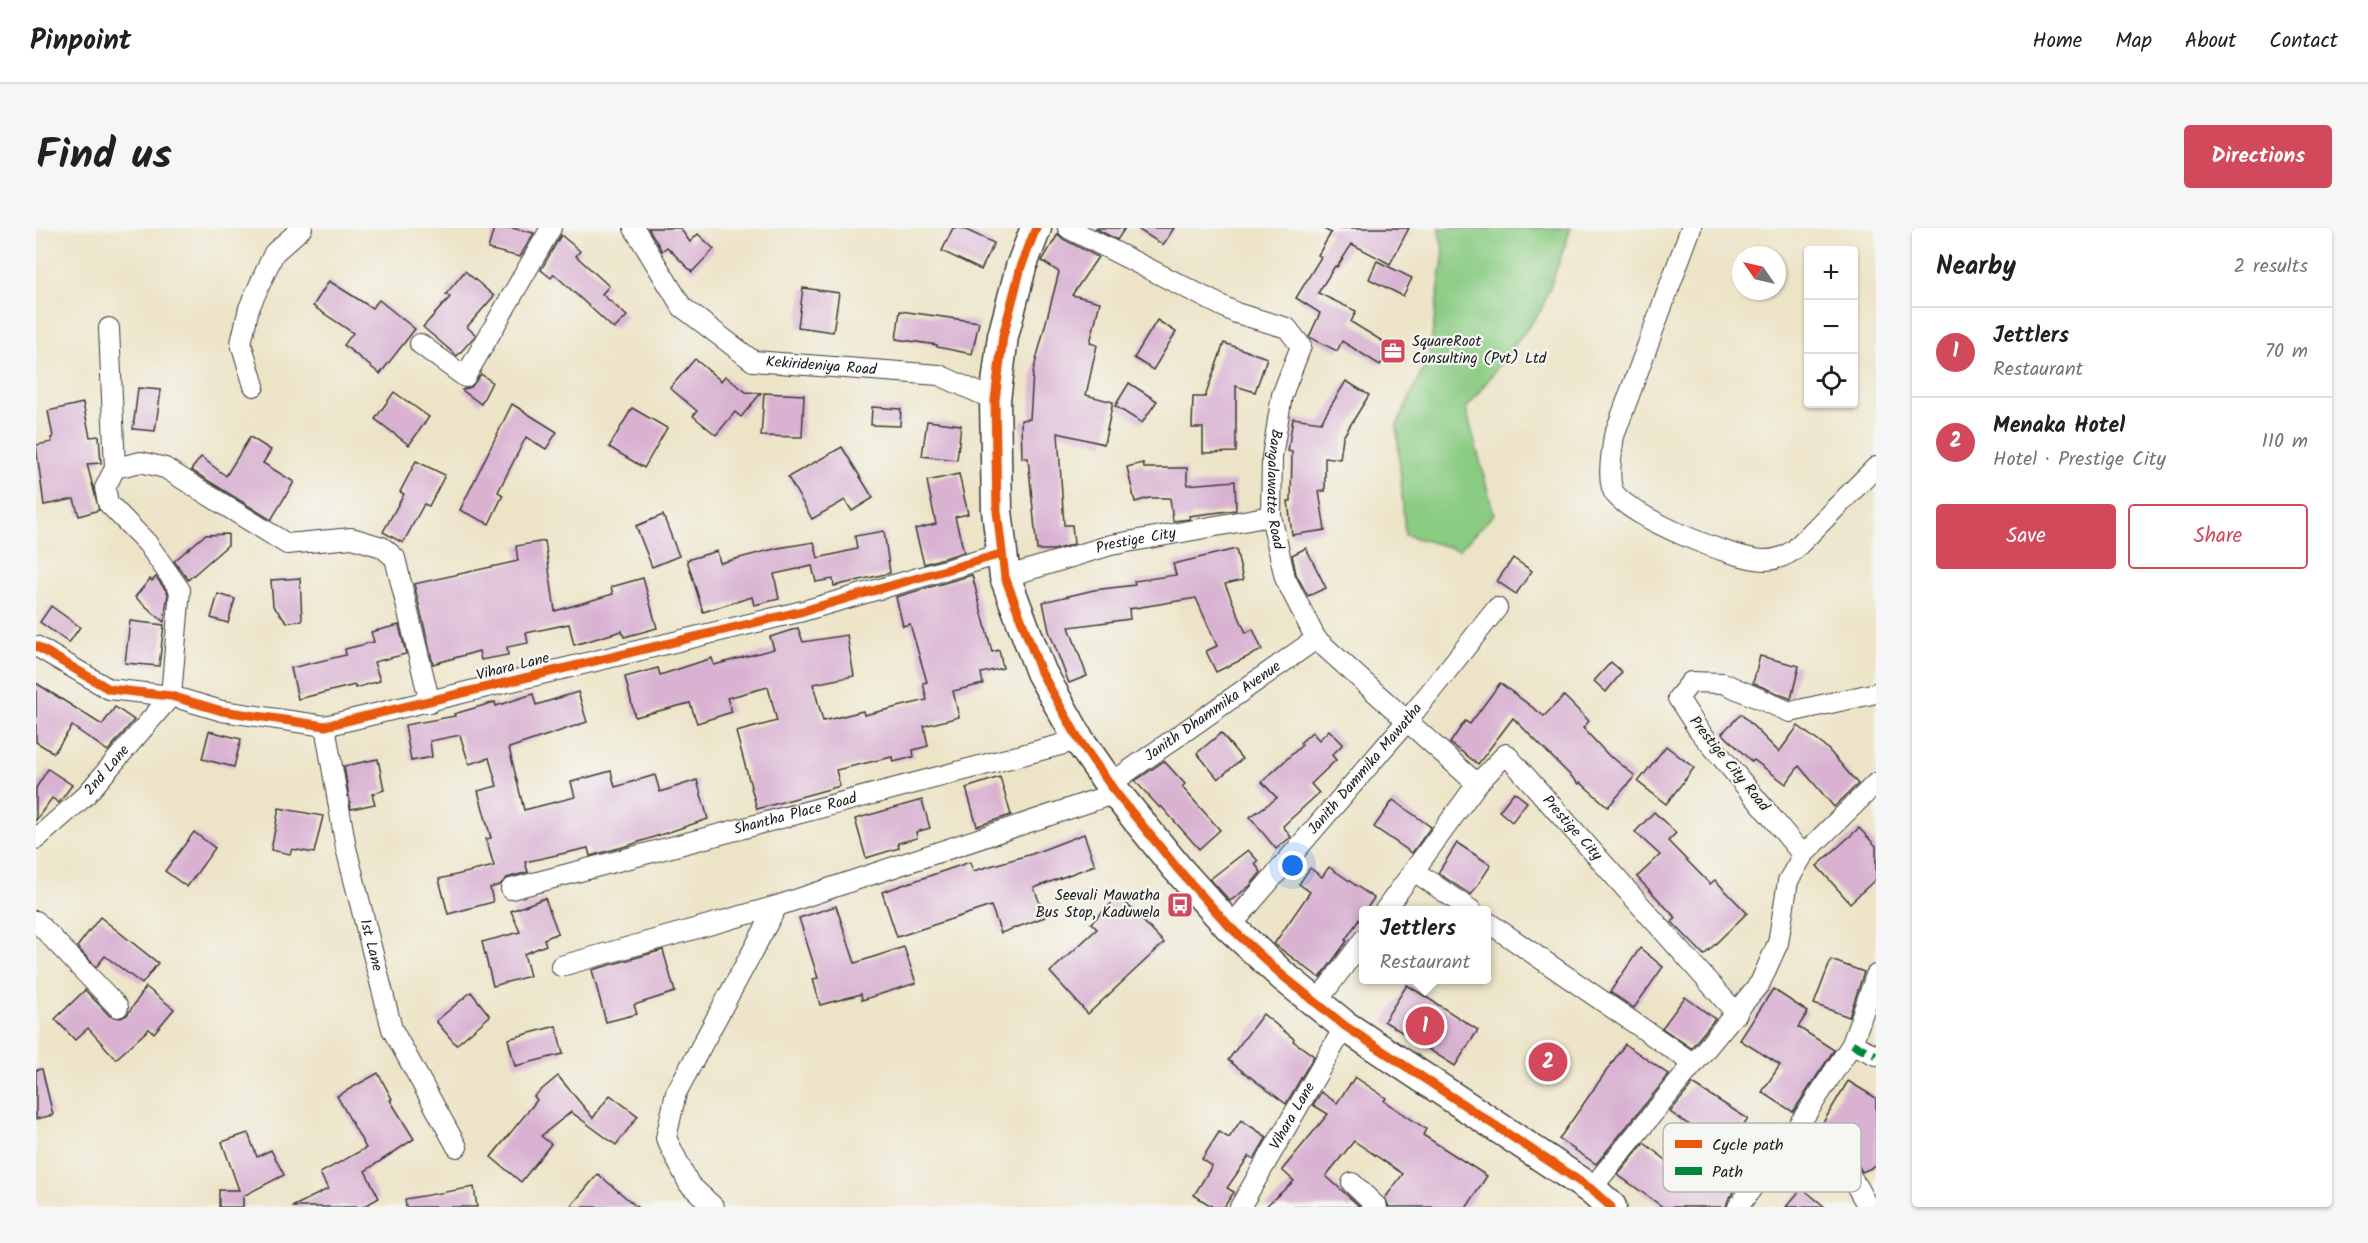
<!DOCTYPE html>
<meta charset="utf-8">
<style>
body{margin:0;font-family:Kalam,sans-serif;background:#f6f6f6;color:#202124}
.controls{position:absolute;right:18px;top:18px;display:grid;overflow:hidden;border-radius:6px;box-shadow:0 2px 4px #0004}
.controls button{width:54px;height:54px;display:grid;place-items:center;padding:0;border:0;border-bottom:2px solid #e0e0e0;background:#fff;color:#202124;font:30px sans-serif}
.compass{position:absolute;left:1696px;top:18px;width:54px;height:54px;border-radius:50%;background:#fff;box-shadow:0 2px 4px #0004;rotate:304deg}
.you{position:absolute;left:1257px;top:638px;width:21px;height:21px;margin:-15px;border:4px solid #fff;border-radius:50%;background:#1a73e8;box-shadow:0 0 0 9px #1a73e833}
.badge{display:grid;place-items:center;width:39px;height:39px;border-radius:50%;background:#d1495b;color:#fff;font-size:20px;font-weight:700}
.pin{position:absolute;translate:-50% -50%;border:3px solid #fff;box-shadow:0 2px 6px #0006}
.popup{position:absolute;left:1323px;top:678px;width:132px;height:78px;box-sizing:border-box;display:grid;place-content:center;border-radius:6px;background:#fff;filter:drop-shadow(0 2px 4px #0005);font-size:20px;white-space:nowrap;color:#757577}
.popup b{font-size:22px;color:#202124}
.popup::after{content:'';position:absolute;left:50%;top:100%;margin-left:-12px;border:12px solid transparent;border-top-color:#fff}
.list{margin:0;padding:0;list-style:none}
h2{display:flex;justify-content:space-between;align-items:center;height:78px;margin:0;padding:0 24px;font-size:26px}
h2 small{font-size:20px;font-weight:400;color:#757577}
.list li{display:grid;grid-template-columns:39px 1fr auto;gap:18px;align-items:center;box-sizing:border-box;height:90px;padding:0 24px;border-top:2px solid #e0e0e0}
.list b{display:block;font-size:22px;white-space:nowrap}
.list p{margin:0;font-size:20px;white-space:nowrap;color:#757577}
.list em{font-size:20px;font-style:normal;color:#757577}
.actions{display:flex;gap:12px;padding:18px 24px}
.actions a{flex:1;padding:14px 0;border:2px solid #d1495b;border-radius:6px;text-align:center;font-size:21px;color:#d1495b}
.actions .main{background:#d1495b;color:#fff}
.icon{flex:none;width:33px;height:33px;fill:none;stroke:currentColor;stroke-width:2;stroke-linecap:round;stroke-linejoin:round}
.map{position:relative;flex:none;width:1840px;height:979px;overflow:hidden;border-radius:6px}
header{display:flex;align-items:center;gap:36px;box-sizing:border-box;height:84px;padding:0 30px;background:#fff;border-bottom:2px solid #e0e0e0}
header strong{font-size:28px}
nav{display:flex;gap:33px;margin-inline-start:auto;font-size:21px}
.intro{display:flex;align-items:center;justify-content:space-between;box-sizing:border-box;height:144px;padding:0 36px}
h1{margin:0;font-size:42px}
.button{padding:15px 27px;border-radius:6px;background:#d1495b;color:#fff;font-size:21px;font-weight:700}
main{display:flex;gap:36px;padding:0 36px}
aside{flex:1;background:#fff;border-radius:6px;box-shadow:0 2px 4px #0004}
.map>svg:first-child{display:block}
.green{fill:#8bcc83;stroke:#547450;stroke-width:1.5}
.building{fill:#d9b2d2}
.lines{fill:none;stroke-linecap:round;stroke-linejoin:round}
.minor-casing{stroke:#3b3a36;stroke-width:22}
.primary-casing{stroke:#3b3a36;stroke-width:33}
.minor{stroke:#fff;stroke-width:20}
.primary{stroke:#fff;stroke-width:30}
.quiet{stroke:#00873e;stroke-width:8;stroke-dasharray:15 8;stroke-linecap:butt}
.cycleway-casing{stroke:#f6f6f2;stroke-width:13}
.cycleway{stroke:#e8590c;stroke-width:9}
.labels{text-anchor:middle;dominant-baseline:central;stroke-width:4.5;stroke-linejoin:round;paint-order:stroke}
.poi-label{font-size:15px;fill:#1c1c1c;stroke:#f6f6f2;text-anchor:start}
.street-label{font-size:15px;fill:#1c1c1c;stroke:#f6f6f2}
.key{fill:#f6f6f2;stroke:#b5b5b2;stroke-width:1.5}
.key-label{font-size:16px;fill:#1c1c1c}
</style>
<header>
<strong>Pinpoint</strong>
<nav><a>Home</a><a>Map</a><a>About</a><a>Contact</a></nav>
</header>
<div class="intro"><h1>Find us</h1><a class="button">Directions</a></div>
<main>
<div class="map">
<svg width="1840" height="979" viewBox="0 0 1840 979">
<rect width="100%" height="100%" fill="#f6f6f2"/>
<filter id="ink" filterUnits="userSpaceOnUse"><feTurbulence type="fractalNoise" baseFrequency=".0167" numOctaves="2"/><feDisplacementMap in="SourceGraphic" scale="12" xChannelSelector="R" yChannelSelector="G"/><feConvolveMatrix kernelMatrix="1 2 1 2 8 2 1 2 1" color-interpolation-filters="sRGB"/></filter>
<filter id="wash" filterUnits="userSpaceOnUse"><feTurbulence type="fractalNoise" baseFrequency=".008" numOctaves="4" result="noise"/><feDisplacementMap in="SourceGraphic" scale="24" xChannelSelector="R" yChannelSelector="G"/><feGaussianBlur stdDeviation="1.35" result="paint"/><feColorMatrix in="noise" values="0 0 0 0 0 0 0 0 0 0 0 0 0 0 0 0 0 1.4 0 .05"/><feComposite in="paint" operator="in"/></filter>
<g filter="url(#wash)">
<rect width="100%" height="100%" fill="#ede4c8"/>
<polygon class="green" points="1402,0 1535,0 1506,81 1430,181 1458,286 1423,322 1369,307 1361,197 1393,129 1408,24"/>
<g id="blocks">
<g class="building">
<polygon points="458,0 476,0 498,5 484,29 452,21"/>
<polygon points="612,0 644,0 654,14 662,6 678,21 656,44 631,19 626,23"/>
<polygon points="917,0 926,0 958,15 945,42 906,23"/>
<polygon points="1059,0 1089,0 1081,12"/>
<polygon points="1100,0 1138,0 1127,17"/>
<polygon points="1286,0 1373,0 1354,36 1316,16 1301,39 1299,38 1282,65 1320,83 1315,94 1356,119 1344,137 1306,113 1301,123 1273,109 1284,85 1260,70 1285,29 1282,27 1295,5"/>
<polygon points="1022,6 1027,11 1062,29 1036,67 1064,74 1054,115 1061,117 1050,167 1077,174 1068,216 1022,205 1028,297 1036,297 1038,316 1018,322 1001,322 992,230 986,230 985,192 994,191 997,144 1023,44 1006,33"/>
<polygon points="525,7 544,23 540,28 573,58 566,66 591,88 578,101 518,46 515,50 505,42"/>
<polygon points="1341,33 1376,50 1367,68 1333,51"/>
<polygon points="429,43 458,68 431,99 440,107 421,128 387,99 414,69 410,66"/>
<polygon points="293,53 336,80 343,72 379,101 344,146 308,117 317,105 277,78"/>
<polygon points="767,60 803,65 797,104 762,99"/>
<polygon points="864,83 943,94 936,126 901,119 901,117 860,111"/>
<polygon points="1121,92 1140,104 1117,142 1098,130"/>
<polygon points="1188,115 1231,130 1219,164 1200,158 1200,224 1167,225 1167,200 1156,200 1157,169 1169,169"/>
<polygon points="659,131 685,153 689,148 710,164 725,165 705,189 699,184 680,207 657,188 661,183 634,160"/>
<polygon points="445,146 456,154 445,176 426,162 435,159"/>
<polygon points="1310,153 1333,167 1307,209 1304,231 1289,229 1289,263 1283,263 1289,302 1256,307 1252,273 1255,273 1256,224 1252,223 1257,190 1285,194"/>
<polygon points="1093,155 1121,173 1106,195 1079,178"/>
<polygon points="102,160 125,162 119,203 97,201"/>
<polygon points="358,164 393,189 373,217 339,191"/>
<polygon points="728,165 768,167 766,209 725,208"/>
<polygon points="47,175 54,209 63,208 65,235 51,236 63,282 43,288 38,271 8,277 0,217 16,214 15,210 17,209 12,183"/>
<polygon points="476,176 521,204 510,221 490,209 462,264 467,267 453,296 424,282"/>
<polygon points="836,179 865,181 864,198 835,197"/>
<polygon points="596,180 631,200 608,240 573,219"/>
<polygon points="891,193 925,197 921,232 886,228"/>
<polygon points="214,209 235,222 227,235 258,254 235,292 155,242 165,229 190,248"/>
<polygon points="806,219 837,270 816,283 809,272 776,291 752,249"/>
<polygon points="380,233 409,247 393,278 388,276 367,315 347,304 368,266 364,264"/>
<polygon points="1107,235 1108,240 1151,240 1151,257 1199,253 1200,282 1153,288 1154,291 1137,293 1134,270 1113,270 1099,274 1091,239"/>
<polygon points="923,246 932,286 919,289 928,324 888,336 879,301 900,296 891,253"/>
<polygon points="627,287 643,328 616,339 600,298"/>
<polygon points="848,303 854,345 798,358 797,351 780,354 776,338 738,346 743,371 718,377 716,369 667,384 651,332 681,323 684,335 742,320 778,314 782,330 821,321 819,308"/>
<polygon points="192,306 192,317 152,352 138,333 169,307"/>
<polygon points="509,313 519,383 577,366 575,359 607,350 621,400 588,409 586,403 538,417 533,396 490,405 492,415 471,419 472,427 445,432 443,423 397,436 378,356 482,333 480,318"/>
<polygon points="1270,320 1290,360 1272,368 1260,346 1256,327"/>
<polygon points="1200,321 1207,352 1189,356 1210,405 1217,401 1226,422 1180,444 1170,423 1181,418 1160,370 1093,381 1094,391 1033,399 1051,448 1033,455 1013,403 1007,374 1058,362 1099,357 1098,353 1140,347 1137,336"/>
<polygon points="1477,330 1496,343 1480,366 1461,353"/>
<polygon points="936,347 956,424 963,422 967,440 945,445 947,456 917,463 923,489 888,498 892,518 877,522 878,529 857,534 856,529 800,542 804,558 721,581 700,504 741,493 732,459 691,470 696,484 661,495 654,475 599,489 589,449 622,440 624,447 676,430 678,437 738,421 734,409 762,400 767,414 811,407 818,448 777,456 787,493 827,483 828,487 891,472 887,455 891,454 874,396 867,398 860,369"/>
<polygon points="120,349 132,365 128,394 99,369 114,351 116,353"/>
<polygon points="264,350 266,393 251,394 237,378 235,352"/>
<polygon points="182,366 199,371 192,395 175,390"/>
<polygon points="15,378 44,399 33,415 4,394"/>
<polygon points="94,393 128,397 123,438 89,435"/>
<polygon points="363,397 370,426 338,434 344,453 319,460 319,457 262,471 255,440 310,427 309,421 338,414 335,404"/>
<polygon points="1724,428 1763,438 1755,471 1717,455"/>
<polygon points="1575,434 1586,444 1570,464 1558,453"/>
<polygon points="0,455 66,497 79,479 98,492 72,523 36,498 18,525 0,514"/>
<polygon points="1464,455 1508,488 1528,468 1553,493 1547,500 1575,530 1576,529 1599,548 1572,579 1544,554 1543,556 1477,490 1442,536 1414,515 1429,493 1434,496"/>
<polygon points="542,464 551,494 473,520 488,582 539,569 535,554 575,543 579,559 619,547 624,564 661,552 672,591 594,617 554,628 552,620 489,634 492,644 471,650 464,657 454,660 457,674 412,686 403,651 458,638 450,611 455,610 442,563 461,558 453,530 433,536 424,507 394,513 396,529 375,533 369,497 419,488 418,486 459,474 460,478 497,466 500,477"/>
<polygon points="1705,486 1743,524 1762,498 1791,520 1822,556 1798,579 1763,538 1750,556 1718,532 1716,534 1686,505"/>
<polygon points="1293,502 1307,516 1296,527 1300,532 1275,556 1283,565 1247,598 1255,609 1240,621 1214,589 1241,570 1226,554 1266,517 1264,515 1276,504 1283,512"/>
<polygon points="173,503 205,511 198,539 166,531"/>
<polygon points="1185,505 1206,531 1182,551 1161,525"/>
<polygon points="1630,518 1658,540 1630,576 1602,554"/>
<polygon points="342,531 348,562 336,566 339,576 315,581 308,538"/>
<polygon points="1128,533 1149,556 1146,559 1184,602 1163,621 1125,578 1124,580 1099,553"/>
<polygon points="12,541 36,557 23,575 16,570 0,592 0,560"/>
<polygon points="964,549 975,587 941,598 930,560"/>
<polygon points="1478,564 1491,574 1476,594 1463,583"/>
<polygon points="886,572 894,600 880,604 881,610 862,615 863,620 830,630 819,591"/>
<polygon points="1357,572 1395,599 1376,625 1338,599"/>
<polygon points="243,580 287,588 278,625 256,621 254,626 235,622"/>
<polygon points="1618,584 1640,605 1632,613 1674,656 1679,652 1711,685 1668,727 1636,694 1640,690 1601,649 1624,627 1599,604"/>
<polygon points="1823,600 1840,618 1840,651 1814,675 1781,638"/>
<polygon points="158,604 179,620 151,659 129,643"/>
<polygon points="1048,606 1059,637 998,660 1009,689 965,705 955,678 861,709 846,664 934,634 937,643 996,626"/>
<polygon points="1421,615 1455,637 1435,667 1402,645"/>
<polygon points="1212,622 1222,633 1219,636 1225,644 1214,658 1194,673 1174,651"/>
<polygon points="1293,639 1338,670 1309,712 1311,713 1284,750 1238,716 1274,664 1263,656 1274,640 1286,649"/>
<polygon points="1083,668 1128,715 1052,786 1014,744 1061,701 1055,695"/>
<polygon points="509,670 522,705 508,711 510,717 488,726 494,748 457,758 446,714 484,704 475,683"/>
<polygon points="800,678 819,735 868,719 880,755 826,772 825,766 784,777 777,751 782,750 763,690"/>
<polygon points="64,689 122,735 106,756 69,728 60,739 41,719"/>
<polygon points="1604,720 1627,739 1598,780 1574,764"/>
<polygon points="627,722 639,764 598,777 601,786 570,794 556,742"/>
<polygon points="1795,732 1828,744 1813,789 1778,776"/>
<polygon points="1371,757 1442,802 1419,838 1348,793"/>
<polygon points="110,759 138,781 118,805 113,801 80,831 52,800 39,812 19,791 49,762 74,788 85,790 91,787"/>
<polygon points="1737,761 1772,784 1762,799 1798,822 1757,884 1726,864 1744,837 1704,812"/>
<polygon points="435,764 454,788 420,817 400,793"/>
<polygon points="1649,769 1679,791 1655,820 1626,800"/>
<polygon points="1227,786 1258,811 1257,813 1278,828 1250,876 1192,832"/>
<polygon points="520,798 527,826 479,838 472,811"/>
<polygon points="1589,816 1633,847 1560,936 1523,911"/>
<polygon points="6,841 17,887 0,891 0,842"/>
<polygon points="342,845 356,871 354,872 378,911 329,943 343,970 327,979 256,979 292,961 284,945 330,920 301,868"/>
<polygon points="522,848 557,890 574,867 602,888 580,917 535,884 505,908 515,916 485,954 455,929 501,872 498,868"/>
<polygon points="1319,849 1350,870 1348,873 1390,901 1387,907 1451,948 1431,979 1353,979 1349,970 1367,946 1318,913 1290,948 1324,979 1229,979 1258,953 1246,942 1292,886 1277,877 1285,864 1301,875"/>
<polygon points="1812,853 1840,870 1840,938 1826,944 1820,933 1808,921 1802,908 1799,912 1785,898"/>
<polygon points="1657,856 1712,891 1689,925 1714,942 1692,972 1690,979 1627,979 1582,947 1608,915 1651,948 1676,912 1634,884"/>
<polygon points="1205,892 1231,909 1218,931 1213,928 1191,960 1198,964 1188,979 1177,979 1158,967 1176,938 1166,931 1183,904 1193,910"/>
<polygon points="212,905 221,929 235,922 248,947 207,968 207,979 183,979 183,962 203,962 186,914"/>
<polygon points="1769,917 1784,931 1769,950 1753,938"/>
<polygon points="562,946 601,979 534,979"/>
<polygon points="438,959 441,979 370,979 369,971"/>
<polygon points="1766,960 1789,979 1750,979"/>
</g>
</g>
</g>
<g filter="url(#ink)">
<use href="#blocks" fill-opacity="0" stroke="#3b3a36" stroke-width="1.5"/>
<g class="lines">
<defs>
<g id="minor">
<path id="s1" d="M 598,0 L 646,79 L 717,133 L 903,147 L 959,172"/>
<path id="s2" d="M 1032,0 L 1200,85 L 1251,100 L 1265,118 L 1246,167 L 1236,229 L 1235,288 L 1249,350 L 1280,411 L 1441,556"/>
<path d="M 1655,0 L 1578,208 C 1576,223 1570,254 1579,266 C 1599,291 1696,331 1728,332 C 1740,332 1748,329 1758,322 L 1840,239"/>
<polyline points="73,100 79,240"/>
<polyline points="384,116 429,149 515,0"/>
<polyline points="218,158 205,115 213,80 238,25 266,0"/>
<path id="s3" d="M 969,349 L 1075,317 L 1235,288"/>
<polyline points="0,418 73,461 135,468 186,483 289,498 767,383 965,326"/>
<path id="s4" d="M 289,498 L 310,620 L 356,801 L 421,919"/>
<path id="s5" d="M 1074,556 L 1280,411"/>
<path id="s6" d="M 0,611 L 50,567 L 135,468 L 144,362 L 111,315 L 72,275 L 69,260 L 79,240 L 105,234 L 129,240 L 251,316 L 316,310 L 346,319 L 359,330 L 394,475"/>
<polyline points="1767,627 1662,501 1642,470 1655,454 1687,455 1754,484 1840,465"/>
<polyline points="1378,643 1435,682"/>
<path id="s7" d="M 475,661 L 1043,512"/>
<path id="s8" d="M 1349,682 L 1441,556 L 1470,526 L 1701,786"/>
<polyline points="0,693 82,779"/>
<polyline points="1450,693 1658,836"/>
<path id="s9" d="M 1194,699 L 1371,493 L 1461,380"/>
<polyline points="525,738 741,678 1080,565"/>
<polyline points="1280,775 1328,711"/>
<polyline points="1816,816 1840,827"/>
<polyline points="1764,895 1811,941 1832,979"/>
<polyline points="1316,955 1341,979"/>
<polyline points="1555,961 1724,755 1742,715 1752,653 1767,627 1840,555"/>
<polyline points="678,979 653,956 630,910 640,865 741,678"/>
<path id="s10" d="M 1204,979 L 1309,798"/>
<polyline points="1702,979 1764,895 1816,816 1840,747"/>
</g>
<polyline id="primary" points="1000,0 985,39 967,108 959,172 961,283 969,349 1005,444 1043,512 1080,565 1141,640 1194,699 1247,748 1309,798 1555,961 1575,979"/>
</defs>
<use href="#minor" class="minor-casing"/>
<use href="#primary" class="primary-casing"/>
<use href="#minor" class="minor"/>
<use href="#primary" class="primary"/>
<polyline class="quiet" points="1816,816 1840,827"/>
<defs>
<g id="cycleway">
<polyline points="1000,0 985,39 967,108 959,172 961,283 969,349 1005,444 1043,512 1080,565 1141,640 1194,699 1247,748 1309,798 1555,961 1575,979"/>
<polyline points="0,418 73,461 135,468 186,483 289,498 767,383 965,326"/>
</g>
</defs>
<use href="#cycleway" class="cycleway-casing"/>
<use href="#cycleway" class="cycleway"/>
</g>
</g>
<defs>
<symbol id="office-square" viewBox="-11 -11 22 22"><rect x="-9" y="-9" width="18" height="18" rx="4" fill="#d1495b" stroke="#f6f6f2"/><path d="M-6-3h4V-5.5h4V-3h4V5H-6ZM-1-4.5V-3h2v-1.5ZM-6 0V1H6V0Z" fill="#fff"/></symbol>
<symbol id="bus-square" viewBox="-11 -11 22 22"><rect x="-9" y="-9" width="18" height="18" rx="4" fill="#d1495b" stroke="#f6f6f2"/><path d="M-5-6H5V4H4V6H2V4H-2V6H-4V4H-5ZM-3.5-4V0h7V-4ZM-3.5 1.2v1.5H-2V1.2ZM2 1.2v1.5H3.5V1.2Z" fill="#fff"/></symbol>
</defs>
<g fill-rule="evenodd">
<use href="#office-square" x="1342" y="108" width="30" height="30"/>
<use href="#bus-square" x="1129" y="662" width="30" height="30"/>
</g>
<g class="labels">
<g class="poi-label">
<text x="1376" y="114">SquareRoot<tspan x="1376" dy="17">Consulting (Pvt) Ltd</tspan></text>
<text x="1124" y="668" text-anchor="end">Seevali Mawatha<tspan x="1124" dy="17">Bus Stop, Kaduwela</tspan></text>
</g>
<g class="street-label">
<text stroke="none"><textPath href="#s1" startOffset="250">Kekirideniya Road</textPath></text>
<text stroke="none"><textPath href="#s2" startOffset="412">Bangalawatte Road</textPath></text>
<text stroke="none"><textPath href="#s3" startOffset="136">Prestige City</textPath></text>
<text transform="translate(477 439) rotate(-14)">Vihara Lane</text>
<text stroke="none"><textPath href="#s5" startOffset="126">Janith Dhammika Avenue</textPath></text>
<text transform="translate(1693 536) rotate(51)">Prestige City Road</text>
<text stroke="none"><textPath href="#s9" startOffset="208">Janith Dammika Mawatha</textPath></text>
<text stroke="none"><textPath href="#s6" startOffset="99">2nd Lane</textPath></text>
<text stroke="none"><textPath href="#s7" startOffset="294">Shantha Place Road</textPath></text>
<text stroke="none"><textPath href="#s8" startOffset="297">Prestige City</textPath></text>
<text stroke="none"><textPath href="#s4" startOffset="224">1st Lane</textPath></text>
<text stroke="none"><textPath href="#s10" startOffset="105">Vihara Lane</textPath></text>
</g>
</g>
<rect x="1627" y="895" width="198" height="69" rx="9" class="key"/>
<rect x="1639" y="912" width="27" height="8" fill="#e8590c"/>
<rect x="1639" y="939" width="27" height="8" fill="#00873e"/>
<g class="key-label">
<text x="1676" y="922">Cycle path</text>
<text x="1676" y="949">Path</text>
</g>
</svg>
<div class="controls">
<button>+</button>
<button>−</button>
<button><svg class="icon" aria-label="locate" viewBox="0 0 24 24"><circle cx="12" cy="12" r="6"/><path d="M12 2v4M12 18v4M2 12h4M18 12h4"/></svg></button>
</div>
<svg class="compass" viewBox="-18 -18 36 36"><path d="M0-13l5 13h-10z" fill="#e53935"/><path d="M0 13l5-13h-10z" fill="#757577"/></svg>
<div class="you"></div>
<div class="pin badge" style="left:1389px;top:798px">1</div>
<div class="popup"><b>Jettlers</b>Restaurant</div>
<div class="pin badge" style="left:1512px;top:834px">2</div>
</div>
<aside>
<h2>Nearby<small>2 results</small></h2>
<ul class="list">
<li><span class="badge">1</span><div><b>Jettlers</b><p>Restaurant</p></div><em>70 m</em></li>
<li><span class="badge">2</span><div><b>Menaka Hotel</b><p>Hotel · Prestige City</p></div><em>110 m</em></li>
</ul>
<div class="actions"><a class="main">Save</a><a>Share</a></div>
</aside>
</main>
